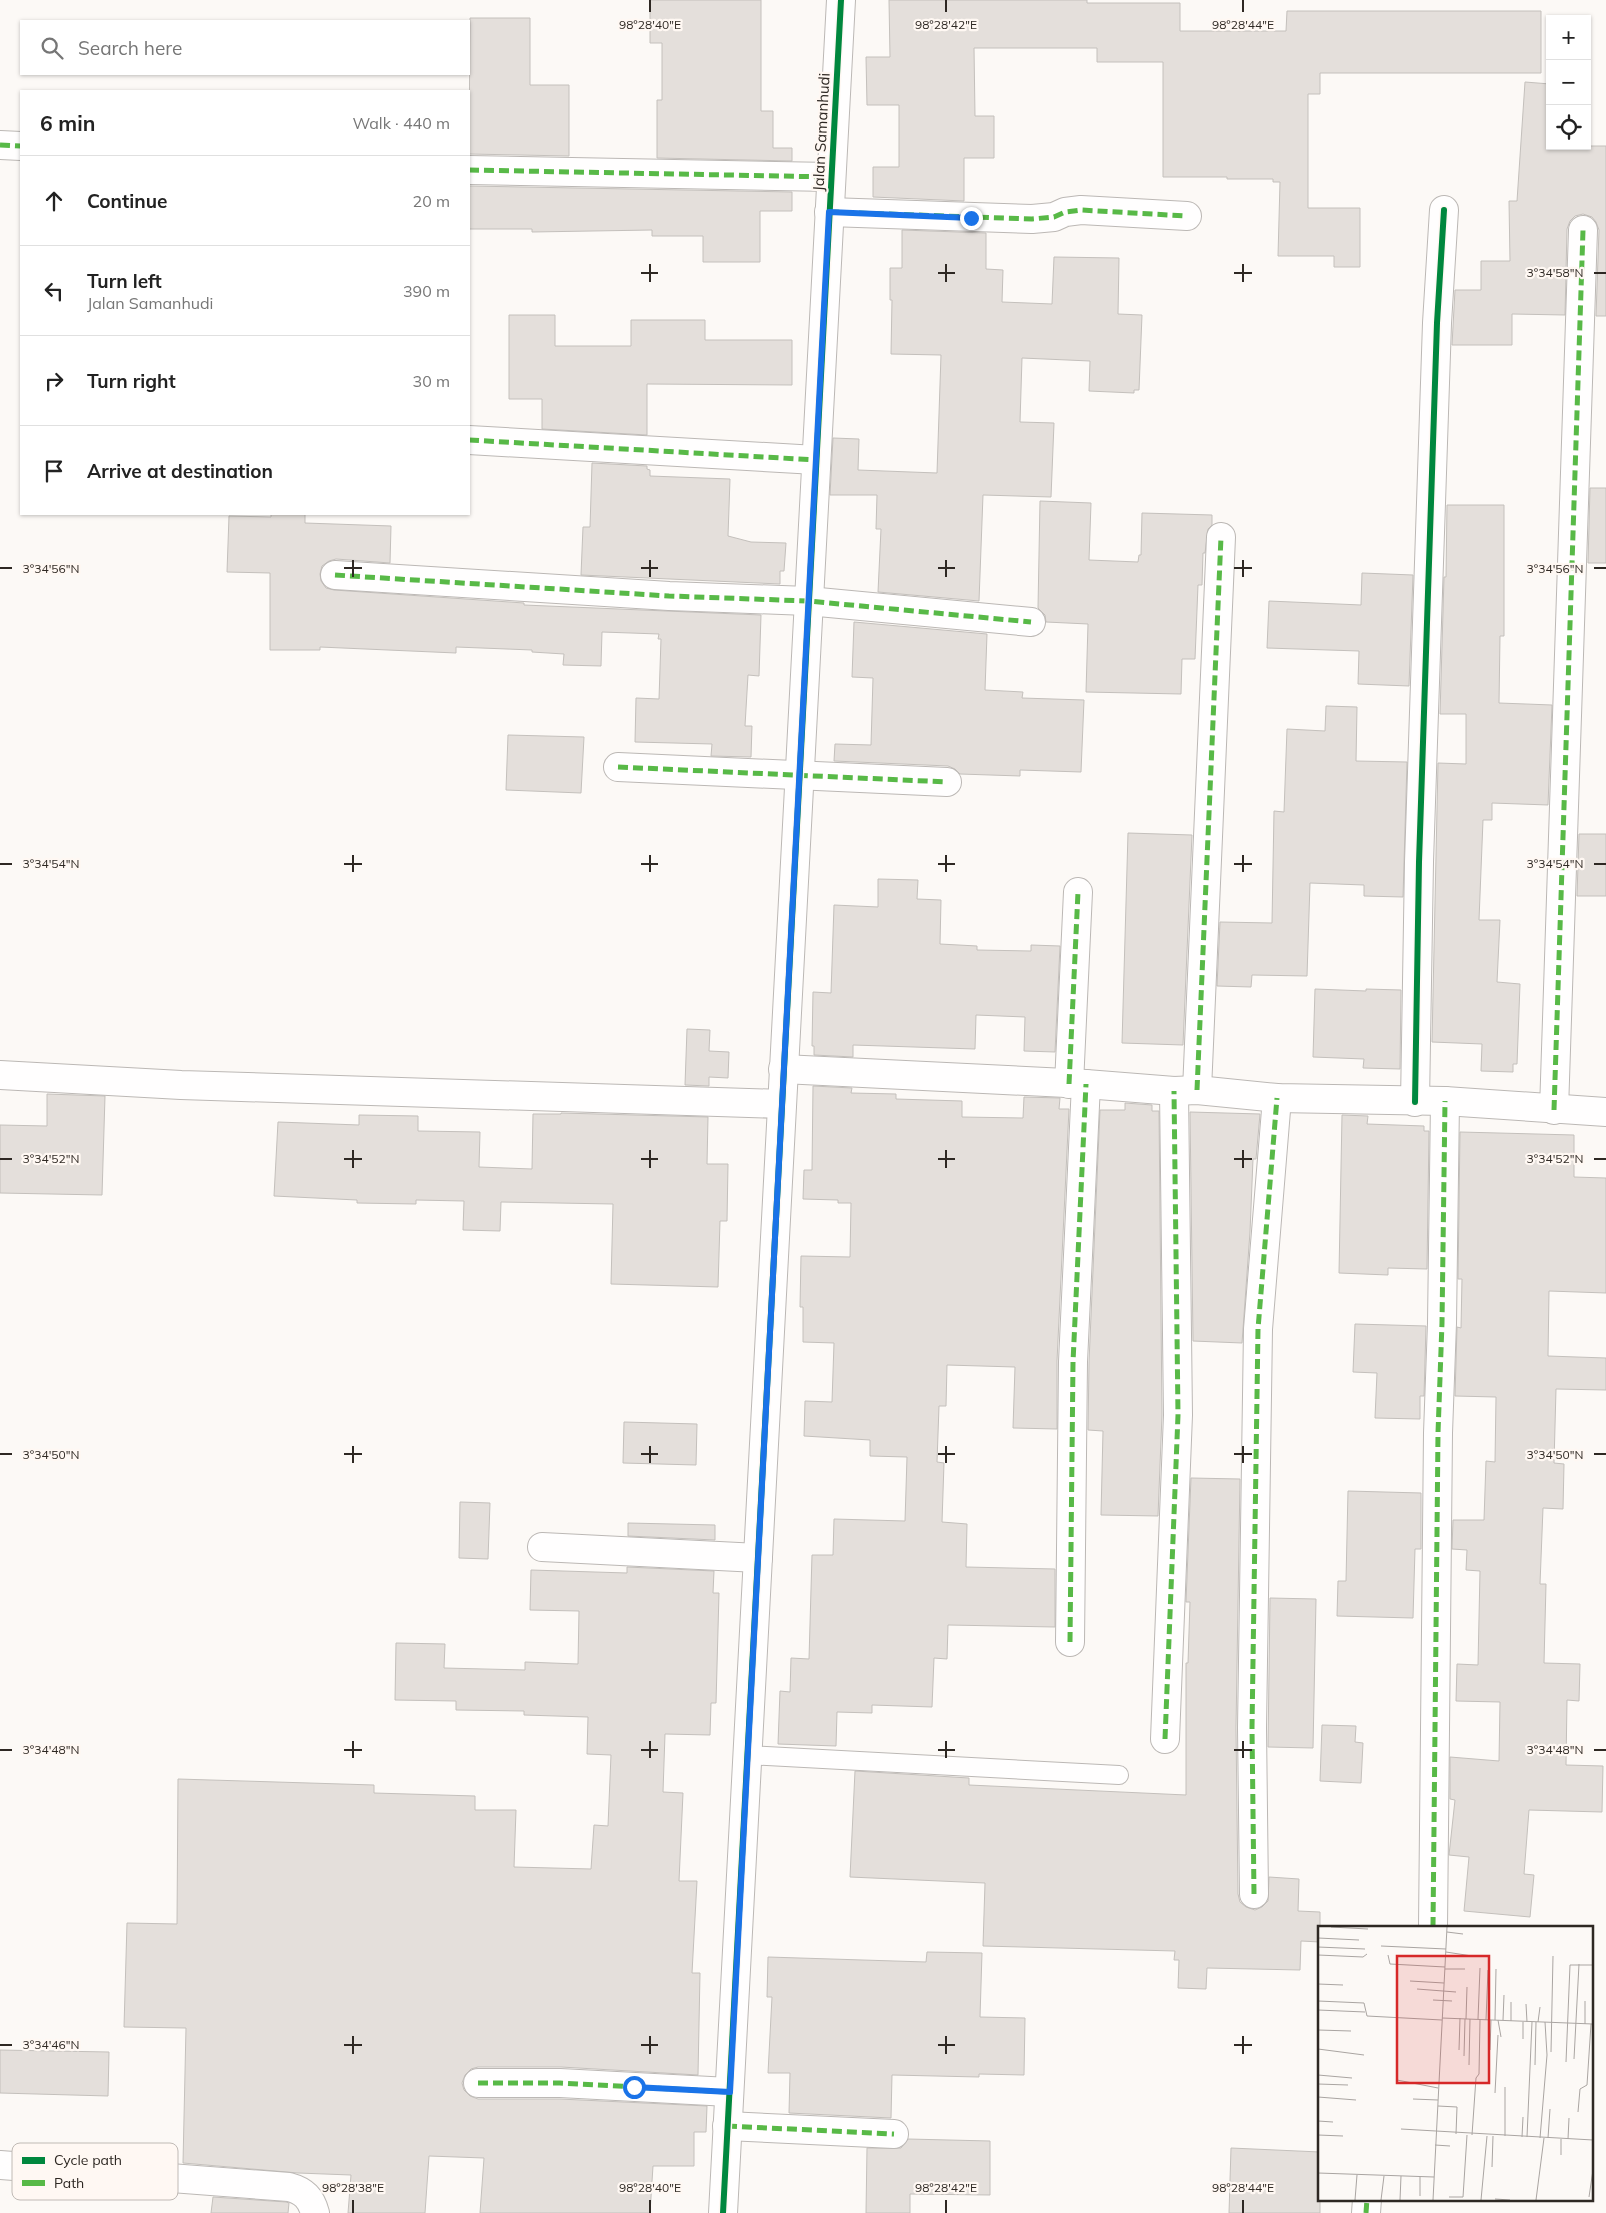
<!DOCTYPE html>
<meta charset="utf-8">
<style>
body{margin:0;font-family:Mulish,sans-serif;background:#f2f2f2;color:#222}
.controls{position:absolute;right:15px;top:15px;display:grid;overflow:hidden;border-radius:0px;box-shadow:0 1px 4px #0004}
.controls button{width:45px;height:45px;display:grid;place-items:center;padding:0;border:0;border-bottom:1px solid #e0e0e0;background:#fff;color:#222;font:25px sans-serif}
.stop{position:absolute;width:15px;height:15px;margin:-11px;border:4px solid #1a73e8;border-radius:50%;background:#fff}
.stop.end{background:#1a73e8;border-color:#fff;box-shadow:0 1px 5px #0008}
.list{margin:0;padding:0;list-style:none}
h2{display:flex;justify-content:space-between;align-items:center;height:65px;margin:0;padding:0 20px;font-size:21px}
h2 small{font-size:16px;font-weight:400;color:#767676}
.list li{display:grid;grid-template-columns:32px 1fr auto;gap:15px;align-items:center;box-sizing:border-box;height:90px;padding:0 20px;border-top:1px solid #e0e0e0}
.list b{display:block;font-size:19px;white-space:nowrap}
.list p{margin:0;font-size:16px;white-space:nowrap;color:#767676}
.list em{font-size:16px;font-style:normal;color:#767676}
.icon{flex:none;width:28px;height:28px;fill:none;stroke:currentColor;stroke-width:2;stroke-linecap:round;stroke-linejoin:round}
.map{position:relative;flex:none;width:1606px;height:2213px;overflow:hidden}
.search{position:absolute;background:#fff;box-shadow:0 1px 4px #0004;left:20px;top:20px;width:450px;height:55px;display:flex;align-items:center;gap:12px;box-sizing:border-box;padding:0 18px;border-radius:0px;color:#767676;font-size:19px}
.panel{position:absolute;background:#fff;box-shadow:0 1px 4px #0004;left:20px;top:90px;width:450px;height:425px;border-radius:0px}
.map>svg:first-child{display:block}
.building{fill:#e4dfdb;stroke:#c4c0bc}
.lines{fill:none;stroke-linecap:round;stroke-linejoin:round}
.lane-casing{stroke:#bcb8b5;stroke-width:20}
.street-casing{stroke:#bcb8b5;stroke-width:30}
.secondary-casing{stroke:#bcb8b5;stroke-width:30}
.lane{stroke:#fffefe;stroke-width:18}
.street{stroke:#fffefe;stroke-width:28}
.secondary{stroke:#fffefe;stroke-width:28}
.quiet{stroke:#58b947;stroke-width:5;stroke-dasharray:10 5;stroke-linecap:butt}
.cycleway-casing{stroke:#fff8f3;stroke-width:9}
.cycleway{stroke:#00873e;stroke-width:6}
.route{stroke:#1a73e8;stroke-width:6}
.ticks{fill:none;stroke:#2e2823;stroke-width:2}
.labels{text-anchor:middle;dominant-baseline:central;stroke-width:4.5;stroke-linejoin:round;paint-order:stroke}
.street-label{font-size:15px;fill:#2e2823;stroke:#fff8f3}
.inset-road{fill:none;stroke:#aaa5a2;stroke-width:1}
.view{fill:#d62828;fill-opacity:0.15;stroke:#d62828;stroke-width:2.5}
.inset-edge{fill:none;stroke:#2e2823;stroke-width:2.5}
.key{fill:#fff8f3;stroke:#c0bab5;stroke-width:1}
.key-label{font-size:14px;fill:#2e2823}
.ticks-label{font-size:12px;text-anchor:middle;fill:#2e2823;stroke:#fff8f3;stroke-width:4.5;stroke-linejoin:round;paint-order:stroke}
</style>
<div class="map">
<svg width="1606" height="2213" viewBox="0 0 1606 2213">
<rect width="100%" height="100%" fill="#fcf9f6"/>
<g class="building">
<polygon points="650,0 761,0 761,111 773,111 773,148 792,148 792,161 657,158 657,100 662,100 662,43 650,43"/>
<polygon points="889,0 1087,0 1087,3 1180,3 1180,31 1286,31 1287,11 1541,11 1541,73 1320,73 1320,94 1308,94 1308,208 1360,208 1360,267 1334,267 1334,256 1278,256 1280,182 1273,182 1273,179 1227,179 1227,177 1163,177 1163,62 1097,62 1097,48 974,48 975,116 994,116 994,158 964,158 964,201 873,197 873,167 899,167 899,105 867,105 866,57 890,57"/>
<polygon points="470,18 530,18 530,85 569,85 569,156 469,154"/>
<polygon points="1525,82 1550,84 1550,146 1606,146 1606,316 1596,316 1599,230 1596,222 1592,217 1583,214 1575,216 1570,221 1567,229 1565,315 1512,314 1512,345 1452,345 1455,290 1481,290 1481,261 1510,261 1509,201 1517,201"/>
<polygon points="469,186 792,192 792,211 760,211 760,262 703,262 703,236 652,236 652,230 532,232 532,229 469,229"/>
<polygon points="902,230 986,233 986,269 1003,270 1002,302 1052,304 1054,257 1119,258 1118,314 1142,315 1139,390 1134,390 1134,393 1089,391 1090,361 1022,358 1020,422 1054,423 1051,497 983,495 979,601 878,592 881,529 876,529 877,495 830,495 833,438 859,439 858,470 937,473 941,355 891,354 892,300 890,300 890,268 902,268"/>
<polygon points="509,315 555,315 555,346 631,346 631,320 705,320 705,340 792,340 792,385 647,384 647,435 542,429 542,399 509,399"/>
<polygon points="592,463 647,466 647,469 650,470 650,476 730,479 728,536 751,542 786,543 784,571 780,571 780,584 581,575 583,527 590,527"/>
<polygon points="1590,488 1606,488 1606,563 1588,563"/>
<polygon points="1040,501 1091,503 1089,560 1138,562 1139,555 1141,555 1142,513 1212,515 1212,525 1208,529 1205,553 1203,553 1202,585 1198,585 1195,659 1182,659 1181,694 1086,692 1088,624 1046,622 1045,615 1038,608"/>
<polygon points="1447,505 1504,505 1504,636 1500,636 1499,703 1552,705 1548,805 1492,803 1492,820 1483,820 1479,920 1500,920 1497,982 1520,984 1517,1064 1513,1064 1513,1072 1481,1071 1482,1044 1432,1042 1438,763 1466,764 1466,714 1440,714 1444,577 1446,577"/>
<polygon points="271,514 305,514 305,523 391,526 390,563 336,559 329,561 322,566 320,574 321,581 326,588 334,590 524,603 524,605 761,615 759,676 748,675 745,726 752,726 751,757 711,756 712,744 635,742 636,698 659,699 661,639 658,639 659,634 602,632 601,666 563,665 564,654 532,652 532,650 456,647 456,653 320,647 320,650 270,650 270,573 227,572 229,516 271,517"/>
<polygon points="1362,573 1413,575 1409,686 1358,684 1359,651 1267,648 1269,601 1361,605"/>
<polygon points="854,622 987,634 985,690 1023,692 1022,698 1084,700 1081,772 1020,770 1020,776 960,774 955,769 948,766 834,761 835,744 871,745 873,678 852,677"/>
<polygon points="1326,706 1357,707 1356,761 1407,762 1403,897 1364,896 1364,885 1310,883 1307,976 1252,975 1251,987 1217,986 1220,922 1272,923 1274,811 1284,812 1287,729 1325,731"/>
<polygon points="508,735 584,737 581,793 506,790"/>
<polygon points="1128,833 1192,835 1183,1045 1122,1043"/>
<polygon points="1579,834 1606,834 1606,896 1577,896"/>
<polygon points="878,879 918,880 917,899 941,900 940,944 977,946 977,950 1031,951 1031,945 1060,946 1055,1052 1024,1051 1025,1017 976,1015 975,1049 853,1045 853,1057 814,1055 814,1046 812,1046 813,992 831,993 834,905 878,907"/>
<polygon points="1315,989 1366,991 1366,989 1401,990 1400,1069 1363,1068 1364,1059 1313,1057"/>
<polygon points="687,1029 710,1030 709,1051 729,1052 728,1078 709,1077 709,1086 685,1085"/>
<polygon points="813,1086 852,1088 851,1093 896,1094 896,1099 962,1101 962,1117 1023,1118 1024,1097 1060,1098 1059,1109 1069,1109 1057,1361 1057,1429 1013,1428 1015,1367 947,1365 946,1406 939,1406 937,1462 944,1463 942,1522 967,1524 966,1567 1055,1569 1055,1627 948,1625 947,1659 934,1658 932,1707 872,1705 872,1713 837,1712 836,1746 778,1744 780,1691 790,1692 791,1658 809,1659 812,1555 833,1555 834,1519 905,1521 907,1457 870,1456 870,1440 804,1436 805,1401 832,1402 834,1343 803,1342 803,1307 800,1307 801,1256 850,1257 851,1203 838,1203 838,1200 803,1199 804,1170 812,1170"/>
<polygon points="47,1094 105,1096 102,1195 0,1193 0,1125 47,1126"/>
<polygon points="1125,1103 1152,1105 1152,1111 1159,1111 1162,1415 1158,1516 1101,1515 1103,1431 1088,1430 1089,1362 1100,1110 1125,1110"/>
<polygon points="1190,1112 1260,1114 1256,1159 1253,1159 1250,1232 1242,1343 1193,1341"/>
<polygon points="561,1113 708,1117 707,1164 728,1164 727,1221 720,1221 718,1287 611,1284 613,1204 501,1202 500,1231 463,1230 464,1201 416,1200 416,1204 357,1203 357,1200 274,1196 278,1122 359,1125 359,1115 418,1116 418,1131 480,1132 479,1167 532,1169 533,1114 561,1114"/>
<polygon points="1342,1115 1368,1116 1367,1124 1424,1126 1424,1131 1429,1131 1427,1269 1388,1268 1388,1275 1339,1273"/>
<polygon points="1460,1132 1574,1135 1574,1177 1606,1178 1606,1293 1549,1291 1548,1356 1606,1358 1606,1390 1556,1389 1554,1463 1564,1464 1563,1509 1543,1508 1540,1584 1546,1584 1544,1663 1580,1664 1579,1701 1567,1700 1566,1765 1603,1766 1602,1812 1529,1810 1524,1874 1534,1875 1530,1917 1464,1911 1469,1857 1449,1855 1455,1800 1450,1799 1450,1757 1499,1761 1500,1702 1456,1701 1457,1664 1478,1665 1480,1571 1466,1570 1467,1550 1452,1549 1453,1520 1484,1520 1486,1461 1495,1462 1496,1397 1455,1396 1457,1327 1461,1328 1462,1279 1458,1279"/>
<polygon points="1355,1324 1426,1326 1424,1396 1420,1396 1420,1419 1375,1418 1377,1373 1353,1372"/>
<polygon points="624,1422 697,1424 696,1465 623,1463"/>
<polygon points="1191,1478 1240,1479 1236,1728 1238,1894 1240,1902 1246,1907 1255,1910 1262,1907 1268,1901 1269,1877 1299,1879 1298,1911 1320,1912 1320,1942 1301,1941 1300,1970 1207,1968 1206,1989 1178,1988 1179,1960 1174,1960 1175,1951 983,1946 985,1883 850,1877 855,1771 969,1778 969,1785 1186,1795 1186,1663 1188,1663 1190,1602 1186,1602"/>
<polygon points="1348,1491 1421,1493 1421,1549 1415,1549 1413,1618 1337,1616 1338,1581 1346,1581"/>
<polygon points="460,1502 490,1503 488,1559 459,1558"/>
<polygon points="628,1523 715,1525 715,1540 628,1536"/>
<polygon points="627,1567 714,1571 713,1593 719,1593 716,1703 711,1703 710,1735 665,1734 663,1792 683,1793 679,1881 697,1881 692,1973 700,1973 698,2075 561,2067 478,2067 471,2069 465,2075 462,2083 464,2090 470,2096 478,2099 560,2099 707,2106 706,2132 694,2132 694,2166 653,2166 650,2213 480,2213 484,2158 429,2156 425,2213 348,2213 351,2175 298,2173 183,2163 186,2028 124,2027 127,1923 177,1924 178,1779 374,1785 374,1793 475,1796 475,1810 516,1810 514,1867 591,1869 594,1825 608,1826 611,1755 587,1754 588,1717 524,1715 524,1711 456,1710 456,1701 395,1700 396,1643 445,1644 444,1668 525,1670 525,1662 578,1664 579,1611 530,1610 531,1570 627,1573"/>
<polygon points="1270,1598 1316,1599 1313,1748 1268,1747"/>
<polygon points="1322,1725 1356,1726 1355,1742 1363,1743 1361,1783 1320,1781"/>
<polygon points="927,1952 982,1953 980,2017 1025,2018 1024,2075 979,2074 979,2077 892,2075 891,2118 789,2113 790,2073 768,2073 772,1997 767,1997 768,1957 926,1962"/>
<polygon points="0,2050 109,2052 108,2096 0,2093"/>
<polygon points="908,2139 990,2141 990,2195 910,2194 910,2213 866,2213 867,2148 901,2148"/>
<polygon points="1231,2148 1320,2152 1320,2213 1229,2213"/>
<polygon points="213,2197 286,2202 289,2203 288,2213 211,2213"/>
</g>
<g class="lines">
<defs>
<polyline id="lane" points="747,1755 1119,1775"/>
<g id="street">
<polyline points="0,145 21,146"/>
<polyline points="469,170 831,177"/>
<polyline points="829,212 1032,219 1054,217 1065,212 1081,210 1187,216"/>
<polyline points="469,440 816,460"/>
<polyline points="335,575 669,596 808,601 1031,622"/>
<polyline points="618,767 947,782"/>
<polyline points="783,1069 1086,1084 1174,1091 1197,1090 1277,1098 1445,1101 1606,1112"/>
<polyline points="0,1075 181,1085 782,1104"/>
<polyline points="1069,1084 1078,892"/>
<polyline points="1197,1090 1221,537"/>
<polyline points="1415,1102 1419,862 1437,323 1444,210"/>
<polyline points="1554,1110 1583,230"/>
<polyline points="542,1547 758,1558"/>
<polyline points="1070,1642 1073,1362 1086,1084"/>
<polyline points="1165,1739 1178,1415 1174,1091"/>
<polyline points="1254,1894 1252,1728 1258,1329 1277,1098"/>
<polyline points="1433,1927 1438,1433 1442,1323 1445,1101"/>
<polyline points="478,2083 560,2083 729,2092"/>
<polyline points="727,2126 894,2134"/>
<path d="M 0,2165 L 289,2187 C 304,2191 311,2198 315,2213"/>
<polyline points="1366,2213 1367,2199"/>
</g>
<polyline id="secondary" points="723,2213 841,0"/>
</defs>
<use href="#lane" class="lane-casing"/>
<use href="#street" class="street-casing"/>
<use href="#secondary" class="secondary-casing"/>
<use href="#lane" class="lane"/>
<use href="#street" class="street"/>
<use href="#secondary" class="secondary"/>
<g class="quiet">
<polyline points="0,145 21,146"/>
<polyline points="469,170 831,177"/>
<polyline points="829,212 1032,219 1054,217 1065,212 1081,210 1187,216"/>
<polyline points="469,440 816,460"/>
<polyline points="335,575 669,596 808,601 1031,622"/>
<polyline points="618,767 947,782"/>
<polyline points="1069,1084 1078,892"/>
<polyline points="1197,1090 1221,537"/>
<polyline points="1554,1110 1583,230"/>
<polyline points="1070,1642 1073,1362 1086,1084"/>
<polyline points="1165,1739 1178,1415 1174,1091"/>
<polyline points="1254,1894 1252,1728 1258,1329 1277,1098"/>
<polyline points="1433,1927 1438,1433 1442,1323 1445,1101"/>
<polyline points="478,2083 560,2083 729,2092"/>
<polyline points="727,2126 894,2134"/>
<polyline points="1366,2213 1367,2199"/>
</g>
<defs>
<g id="cycleway">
<polyline points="1415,1102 1419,862 1437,323 1444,210"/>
<polyline points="723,2213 841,0"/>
</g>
</defs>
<use href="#cycleway" class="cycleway-casing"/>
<use href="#cycleway" class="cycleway"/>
</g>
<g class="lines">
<polyline class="route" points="634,2087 730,2092 829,212 971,218"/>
</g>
<path class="ticks" d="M 650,0 L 650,12M 946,0 L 946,12M 1243,0 L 1243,12M 650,264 L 650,282M 946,264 L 946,282M 1243,264 L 1243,282M 641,273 L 658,273M 938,273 L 955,273M 1234,273 L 1252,273M 1594,273 L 1606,273M 353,560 L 353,577M 650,560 L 650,577M 946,560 L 946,577M 1243,560 L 1243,577M 0,568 L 12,568M 344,568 L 362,568M 641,568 L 658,568M 938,568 L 955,568M 1234,568 L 1252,568M 1594,568 L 1606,568M 353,855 L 353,872M 650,855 L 650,872M 946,855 L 946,872M 1243,855 L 1243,872M 0,864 L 12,864M 344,864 L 362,864M 641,864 L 658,864M 938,864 L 955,864M 1234,864 L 1252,864M 1594,864 L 1606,864M 353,1150 L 353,1168M 650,1150 L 650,1168M 946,1150 L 946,1168M 1243,1150 L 1243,1168M 0,1159 L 12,1159M 344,1159 L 362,1159M 641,1159 L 658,1159M 938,1159 L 955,1159M 1234,1159 L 1252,1159M 1594,1159 L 1606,1159M 353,1446 L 353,1463M 650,1446 L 650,1463M 946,1446 L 946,1463M 1243,1446 L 1243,1463M 0,1454 L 12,1454M 344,1454 L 362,1454M 641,1454 L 658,1454M 938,1454 L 955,1454M 1234,1454 L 1252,1454M 1594,1454 L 1606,1454M 353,1741 L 353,1758M 650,1741 L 650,1758M 946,1741 L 946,1758M 1243,1741 L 1243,1758M 0,1750 L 12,1750M 344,1750 L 362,1750M 641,1750 L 658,1750M 938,1750 L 955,1750M 1234,1750 L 1252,1750M 1594,1750 L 1606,1750M 353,2036 L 353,2054M 650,2036 L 650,2054M 946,2036 L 946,2054M 1243,2036 L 1243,2054M 0,2045 L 12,2045M 344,2045 L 362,2045M 641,2045 L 658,2045M 938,2045 L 955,2045M 1234,2045 L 1252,2045M 353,2200 L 353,2213M 650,2200 L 650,2213M 946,2200 L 946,2213M 1243,2200 L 1243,2213"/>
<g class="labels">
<g class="street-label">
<text transform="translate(821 132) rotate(-87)">Jalan Samanhudi</text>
</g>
</g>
<g transform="translate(1318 1926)">
<rect width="275" height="275" fill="#fcf9f6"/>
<path class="inset-road" d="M 13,1 L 50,3M 275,1 L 275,29M 129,6 L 145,8M 0,12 L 41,14M 63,20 L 128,23M 0,21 L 47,23M 128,26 L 154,30M 0,29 L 45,31 L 49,28M 70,29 L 72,38 L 127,41M 127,43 L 147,43M 92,55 L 126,57M 0,58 L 25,59M 99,63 L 138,66M 115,74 L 134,75M 0,75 L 46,77 L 49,90 L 124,94M 208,78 L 209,96M 0,84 L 47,86M 124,92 L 275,98M 148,93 L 149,61M 160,93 L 162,42M 168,94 L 170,44M 177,94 L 178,43M 180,94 L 183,111M 185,94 L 186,69M 193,95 L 193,76M 220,96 L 222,81M 267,98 L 267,75M 0,104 L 33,105M 205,113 L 205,96M 0,123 L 46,129M 141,124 L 142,92M 172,124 L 173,94M 233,126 L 235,30M 146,130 L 147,93M 256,133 L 261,38M 248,136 L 252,39 L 275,39M 151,139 L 152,93M 217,139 L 218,96M 0,149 L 34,152M 79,154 L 120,162M 0,158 L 30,159M 187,161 L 187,210M 177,167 L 180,109M 0,171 L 38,174M 95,173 L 120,174M 120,180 L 139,181 L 138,208M 260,186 L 262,163 L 269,159 L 273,98M 0,195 L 15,196M 83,203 L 275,214M 0,209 L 25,210M 154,209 L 158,152 L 161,148 L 162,94M 204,211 L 205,191M 209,211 L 214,96M 222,212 L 229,129 L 227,96M 230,212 L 232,183M 250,213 L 251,192M 117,219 L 132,220M 243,229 L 243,213M 174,241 L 175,210M 0,247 L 116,251M 102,270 L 102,251M 131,271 L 145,271 L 149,209M 271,271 L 275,244M 177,273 L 192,274M 37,274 L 39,249M 63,274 L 66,250M 82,274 L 83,250M 115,274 L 129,1M 163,274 L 169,210M 218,274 L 226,212"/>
<path class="view" d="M 79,30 L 171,30 L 171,157 L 79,157 Z"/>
<rect width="275" height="275" class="inset-edge"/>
</g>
<rect x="12" y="2143" width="166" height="57" rx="8" class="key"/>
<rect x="22" y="2157" width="23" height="7" fill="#00873e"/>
<rect x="22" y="2180" width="23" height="6" fill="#58b947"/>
<g class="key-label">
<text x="54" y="2165">Cycle path</text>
<text x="54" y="2188">Path</text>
</g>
<g class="ticks-label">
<text x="650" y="29">98°28'40"E</text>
<text x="946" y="29">98°28'42"E</text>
<text x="1243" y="29">98°28'44"E</text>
<text x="1555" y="277">3°34'58"N</text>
<text x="51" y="573">3°34'56"N</text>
<text x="1555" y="573">3°34'56"N</text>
<text x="51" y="868">3°34'54"N</text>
<text x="1555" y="868">3°34'54"N</text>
<text x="51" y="1163">3°34'52"N</text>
<text x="1555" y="1163">3°34'52"N</text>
<text x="51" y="1459">3°34'50"N</text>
<text x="1555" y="1459">3°34'50"N</text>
<text x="51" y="1754">3°34'48"N</text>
<text x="1555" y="1754">3°34'48"N</text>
<text x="51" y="2049">3°34'46"N</text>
<text x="353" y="2192">98°28'38"E</text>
<text x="650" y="2192">98°28'40"E</text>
<text x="946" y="2192">98°28'42"E</text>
<text x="1243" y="2192">98°28'44"E</text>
</g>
</svg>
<div class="controls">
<button>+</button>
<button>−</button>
<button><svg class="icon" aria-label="locate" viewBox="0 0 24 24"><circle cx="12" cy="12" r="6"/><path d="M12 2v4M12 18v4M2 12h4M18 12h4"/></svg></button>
</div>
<div class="stop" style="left:634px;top:2087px"></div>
<div class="stop end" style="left:971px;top:218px"></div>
<div class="search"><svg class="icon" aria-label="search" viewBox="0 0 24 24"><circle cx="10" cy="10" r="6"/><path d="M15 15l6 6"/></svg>Search here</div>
<section class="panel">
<h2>6 min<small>Walk · 440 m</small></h2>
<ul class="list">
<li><svg class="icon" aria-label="ahead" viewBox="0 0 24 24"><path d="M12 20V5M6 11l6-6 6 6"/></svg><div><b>Continue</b></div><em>20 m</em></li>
<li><svg class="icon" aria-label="left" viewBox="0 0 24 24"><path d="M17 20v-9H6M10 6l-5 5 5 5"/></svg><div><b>Turn left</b><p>Jalan Samanhudi</p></div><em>390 m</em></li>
<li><svg class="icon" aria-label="right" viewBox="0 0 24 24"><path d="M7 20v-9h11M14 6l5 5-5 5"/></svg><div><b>Turn right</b></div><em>30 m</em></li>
<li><svg class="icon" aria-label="arrive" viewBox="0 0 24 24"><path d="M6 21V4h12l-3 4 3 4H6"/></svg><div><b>Arrive at destination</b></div></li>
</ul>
</section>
</div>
